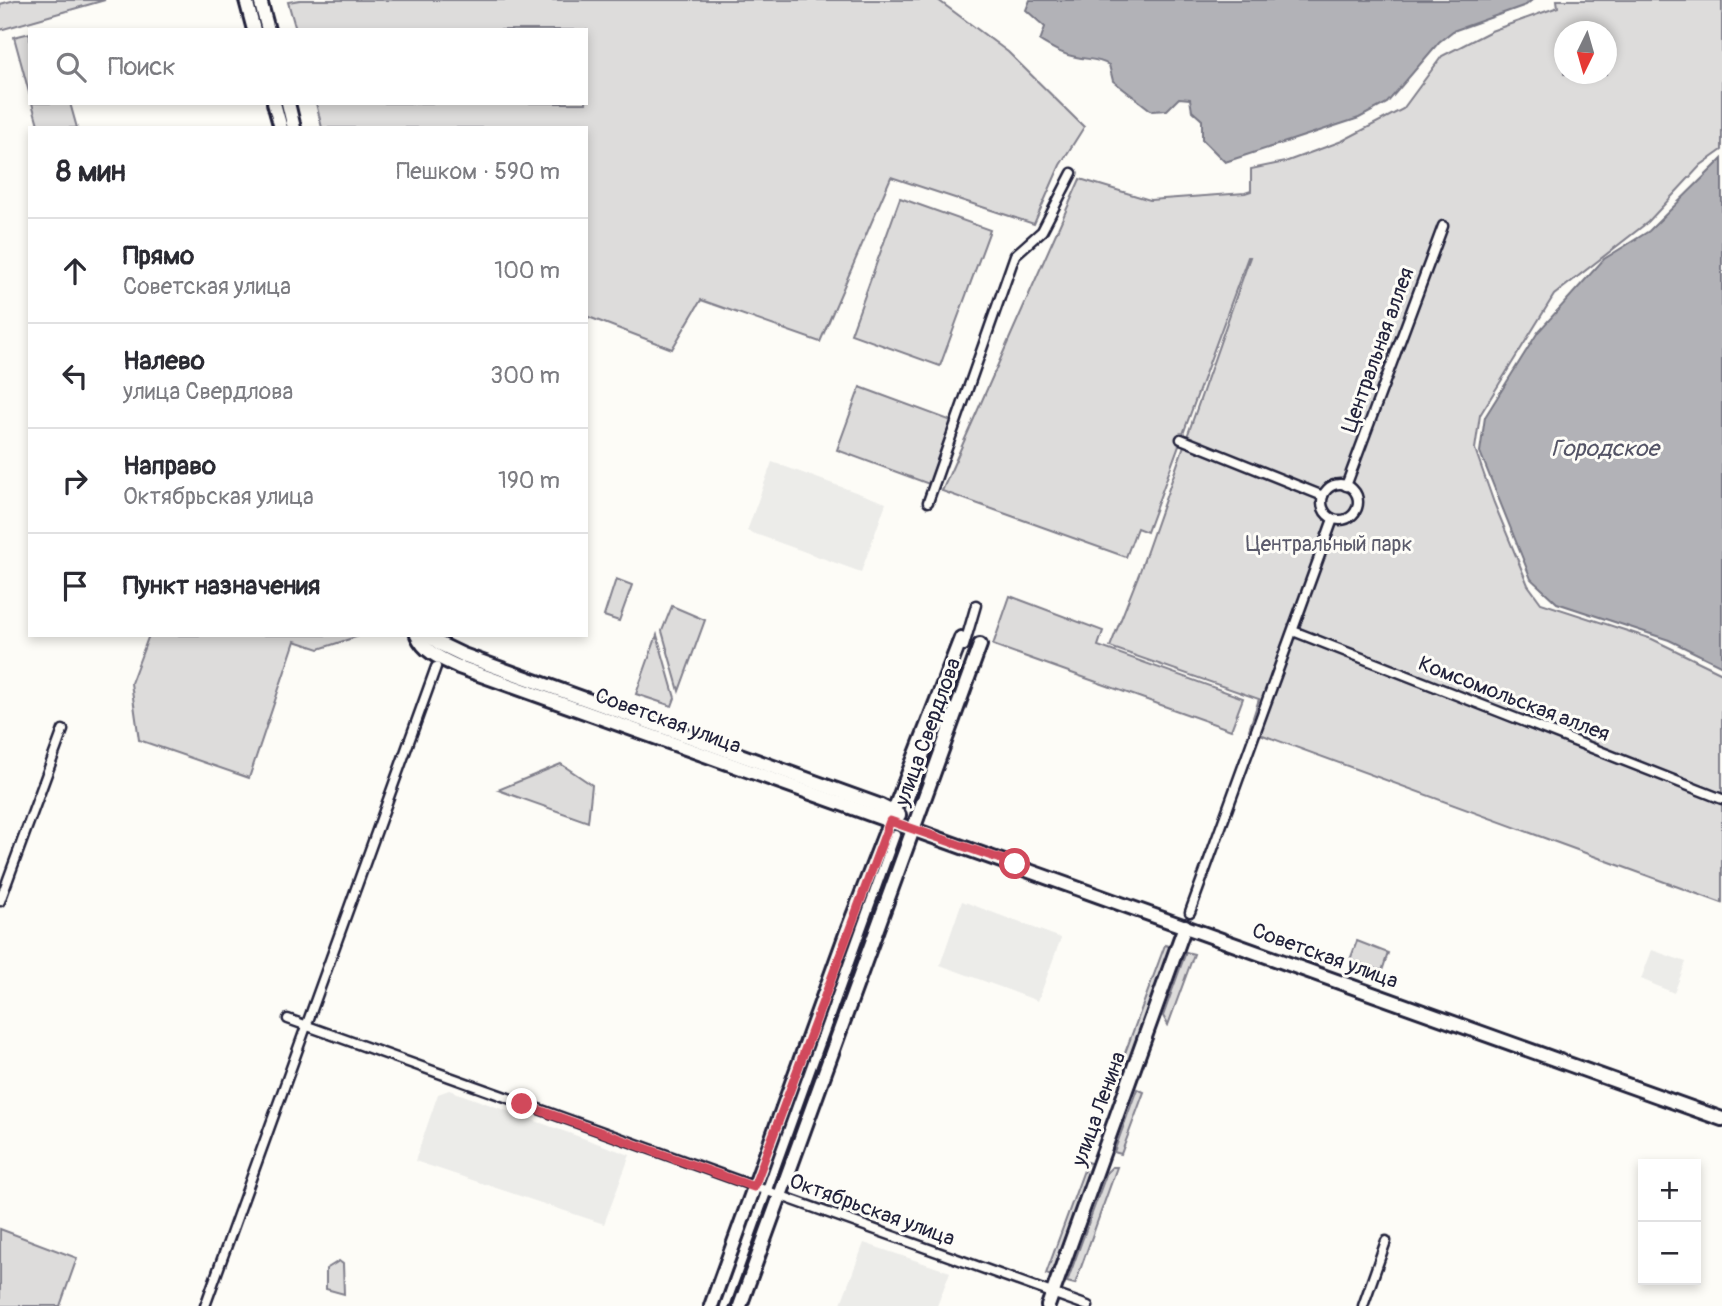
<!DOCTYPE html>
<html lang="ru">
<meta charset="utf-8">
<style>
body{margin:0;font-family:Pangolin,sans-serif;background:#f2f2f3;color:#2b2b33}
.controls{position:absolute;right:21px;bottom:21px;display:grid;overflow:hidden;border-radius:0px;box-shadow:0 4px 10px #0003}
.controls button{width:63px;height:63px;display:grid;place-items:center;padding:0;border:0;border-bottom:2px solid #e1e1e2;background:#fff;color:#2b2b33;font:35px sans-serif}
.compass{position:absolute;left:1554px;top:21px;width:63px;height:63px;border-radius:50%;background:#fff;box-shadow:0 4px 10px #0003;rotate:185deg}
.stop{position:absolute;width:21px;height:21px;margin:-16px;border:5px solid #d1495b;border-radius:50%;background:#fff}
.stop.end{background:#d1495b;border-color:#fff;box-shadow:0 2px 7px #0008}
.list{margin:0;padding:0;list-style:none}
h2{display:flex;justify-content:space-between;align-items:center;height:91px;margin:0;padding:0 28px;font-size:30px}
h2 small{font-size:23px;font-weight:400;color:#7c7c81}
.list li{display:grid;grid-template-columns:46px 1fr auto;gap:21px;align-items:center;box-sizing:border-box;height:105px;padding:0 28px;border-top:2px solid #e1e1e2}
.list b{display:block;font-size:26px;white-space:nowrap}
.list p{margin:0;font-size:23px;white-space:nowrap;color:#7c7c81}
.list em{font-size:23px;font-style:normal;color:#7c7c81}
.icon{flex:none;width:38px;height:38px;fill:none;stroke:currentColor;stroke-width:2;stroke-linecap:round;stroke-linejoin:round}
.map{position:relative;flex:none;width:1722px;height:1306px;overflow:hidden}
.search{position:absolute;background:#fff;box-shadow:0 4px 10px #0003;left:28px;top:28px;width:560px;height:77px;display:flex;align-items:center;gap:18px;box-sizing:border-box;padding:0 24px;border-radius:0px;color:#7c7c81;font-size:26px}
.panel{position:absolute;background:#fff;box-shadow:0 4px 10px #0003;left:28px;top:126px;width:560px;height:511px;border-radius:0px}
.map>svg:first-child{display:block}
.built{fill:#ecece9}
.green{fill:#dddcdb;stroke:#807f8b;stroke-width:2;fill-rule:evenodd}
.water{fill:#b2b2b7;stroke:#787885;stroke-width:2}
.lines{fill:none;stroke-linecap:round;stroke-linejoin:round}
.street-casing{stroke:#22223b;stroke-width:13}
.secondary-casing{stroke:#22223b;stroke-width:18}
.street{stroke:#fdfcf7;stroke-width:8}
.secondary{stroke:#fdfcf7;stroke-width:12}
.route{stroke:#d1495b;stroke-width:9}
.labels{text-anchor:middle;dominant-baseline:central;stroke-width:6;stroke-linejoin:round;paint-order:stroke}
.street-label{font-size:21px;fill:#22223b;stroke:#fdfcf7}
.park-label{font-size:21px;fill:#5a5a6b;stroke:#fdfcf7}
.water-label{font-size:23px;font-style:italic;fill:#545466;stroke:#fdfcf7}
</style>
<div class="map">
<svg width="1722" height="1306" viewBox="0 0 1722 1306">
<rect width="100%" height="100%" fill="#fdfcf7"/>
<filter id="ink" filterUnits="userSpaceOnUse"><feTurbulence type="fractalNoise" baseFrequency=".0143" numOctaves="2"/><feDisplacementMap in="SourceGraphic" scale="14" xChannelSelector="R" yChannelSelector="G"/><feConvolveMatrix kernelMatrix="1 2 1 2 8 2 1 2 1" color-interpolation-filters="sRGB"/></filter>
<g filter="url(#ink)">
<g class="built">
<polygon points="772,462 886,503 861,572 747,531"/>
<polygon points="962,901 1061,938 1038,1001 940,965"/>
<polygon points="1652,950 1686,962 1674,993 1641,979"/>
<polygon points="449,1090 630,1155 604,1224 415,1161 438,1094"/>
<polygon points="864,1243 950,1272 937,1306 840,1306"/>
</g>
<g class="green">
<polygon points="15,0 105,0 0,30 0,4"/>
<polygon points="300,0 938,0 1008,52 1084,127 1060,165 1034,224 891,177 820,342 701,300 672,349 586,316 586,128 322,128 316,103 586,103 586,30 296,30 288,2"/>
<path d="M 1557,0 L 1722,0 L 1722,150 L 1701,165 L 1648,222 L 1554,295 L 1480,415 L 1475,449 L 1494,503 L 1528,585 L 1541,603 L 1652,639 L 1722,673 L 1722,903 L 1249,730 L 1259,699 L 1110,647 L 1140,571 L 1250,257 L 1248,257 L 1147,532 L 1137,528 L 1126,557 L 942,491 L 1080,179 L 1150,200 L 1245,193 L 1251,191 L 1251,169 L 1285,162 L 1342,141 L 1403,109 L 1442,56 L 1491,31 L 1558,7 ZM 1564,32 L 1606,32 L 1606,74 L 1564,74 Z"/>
<polygon points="30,33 30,96 14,37"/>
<polygon points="32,103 70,103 77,128 39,128"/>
<polygon points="900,198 990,230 940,366 851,334"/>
<polygon points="860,387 952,421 929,484 837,450"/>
<polygon points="616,579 632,585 619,621 604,616"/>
<polygon points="1010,596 1103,631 1098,646 1243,698 1231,730 993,645"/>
<polygon points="672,606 705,620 679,691 662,631"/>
<polygon points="149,635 362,635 319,649 295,641 249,778 139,740 131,683"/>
<polygon points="657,635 675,698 672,706 636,694"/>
<polygon points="561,764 592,785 588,822 498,790"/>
<polygon points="1357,941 1388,953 1382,971 1350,960"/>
<polygon points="1165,945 1175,948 1128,1076 1118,1072"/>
<polygon points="1186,952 1194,954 1168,1025 1163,1016"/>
<polygon points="1137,1089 1144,1092 1121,1154 1114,1152"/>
<polygon points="1087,1162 1096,1165 1054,1277 1046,1274"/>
<polygon points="1112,1167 1117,1167 1075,1284 1067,1282 1107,1172"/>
<polygon points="0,1229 77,1258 60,1306 0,1306"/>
<polygon points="339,1261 343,1264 344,1294 326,1289 326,1269"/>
</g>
<g class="water">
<path d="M 1030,0 L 1532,0 L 1526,5 L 1453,31 L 1439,42 L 1387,103 L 1359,118 L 1225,162 L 1202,139 L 1202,120 L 1192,111 L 1190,99 L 1179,98 L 1167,110 L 1152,111 L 1113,81 L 1109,65 C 1097,58 1089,60 1076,57 C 1063,55 1052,48 1040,41 L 1045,27 L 1026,10 Z"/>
<polygon points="1722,159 1722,666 1669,640 1557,603 1531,579 1480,452 1485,417 1538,332 1604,259 1649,231"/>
</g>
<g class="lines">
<defs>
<g id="street">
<polyline points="1181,439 1323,496"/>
<circle cx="1340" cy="502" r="18"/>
<polyline points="1346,486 1443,226"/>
<polyline points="928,502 1015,255 1042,231 1072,173"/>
<polyline points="1293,631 1722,799"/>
<polyline points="964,646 976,605"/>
<polyline points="908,801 955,671"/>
<polyline points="0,901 63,730"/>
<polyline points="1190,912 1333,519"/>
<polyline points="288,1019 1088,1306"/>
<polyline points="205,1306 436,667"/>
<polyline points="725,1306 895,835"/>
<polyline points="1363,1306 1386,1241"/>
</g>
<g id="secondary">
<polyline points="246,0 254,30"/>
<polyline points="260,0 268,30"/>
<polyline points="274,103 281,128"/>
<polyline points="288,103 294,128"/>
<path d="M 417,635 C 425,653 442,659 459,667 L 1722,1119"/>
<polyline points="428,635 440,644 463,655 881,806 899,815"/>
<polyline points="711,1306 846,934 961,638"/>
<polyline points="740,1306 980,645"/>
<polyline points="1048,1306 1185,926"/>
</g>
</defs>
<use href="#street" class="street-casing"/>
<use href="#secondary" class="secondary-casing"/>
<use href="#street" class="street"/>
<use href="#secondary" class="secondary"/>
</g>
</g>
<g class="lines" filter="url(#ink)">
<polyline class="route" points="522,1104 754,1187 890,821 1015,864"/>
</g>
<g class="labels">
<g class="street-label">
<text transform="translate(1378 350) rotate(-70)">Центральная аллея</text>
<text transform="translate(1514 699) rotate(21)">Комсомольская аллея</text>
<text transform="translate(668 721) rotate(20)">Советская улица</text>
<text transform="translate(928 732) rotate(-70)">улица Свердлова</text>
<text transform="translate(1325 956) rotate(20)">Советская улица</text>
<text transform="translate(1099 1109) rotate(-70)">улица Ленина</text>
<text transform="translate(872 1210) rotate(20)">Октябрьская улица</text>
</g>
<g class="park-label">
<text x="1329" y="544">Центральный парк</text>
</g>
<g class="water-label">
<text x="1605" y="448">Городское</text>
</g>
</g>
</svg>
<div class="controls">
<button>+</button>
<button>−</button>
</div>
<svg class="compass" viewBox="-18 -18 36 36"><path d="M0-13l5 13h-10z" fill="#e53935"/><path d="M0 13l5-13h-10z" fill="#7c7c81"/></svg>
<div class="stop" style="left:1015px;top:864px"></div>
<div class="stop end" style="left:522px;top:1104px"></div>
<div class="search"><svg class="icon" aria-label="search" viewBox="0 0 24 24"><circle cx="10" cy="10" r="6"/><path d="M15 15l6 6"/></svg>Поиск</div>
<section class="panel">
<h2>8 мин<small>Пешком · 590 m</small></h2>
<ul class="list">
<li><svg class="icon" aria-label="ahead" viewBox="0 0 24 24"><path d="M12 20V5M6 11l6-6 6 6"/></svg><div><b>Прямо</b><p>Советская улица</p></div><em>100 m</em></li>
<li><svg class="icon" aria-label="left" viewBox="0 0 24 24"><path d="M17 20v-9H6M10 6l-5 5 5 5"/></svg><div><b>Налево</b><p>улица Свердлова</p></div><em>300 m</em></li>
<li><svg class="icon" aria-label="right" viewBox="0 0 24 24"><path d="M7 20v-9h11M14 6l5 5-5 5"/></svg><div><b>Направо</b><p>Октябрьская улица</p></div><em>190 m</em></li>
<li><svg class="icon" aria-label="arrive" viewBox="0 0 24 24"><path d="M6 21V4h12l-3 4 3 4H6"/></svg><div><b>Пункт назначения</b></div></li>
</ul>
</section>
</div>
